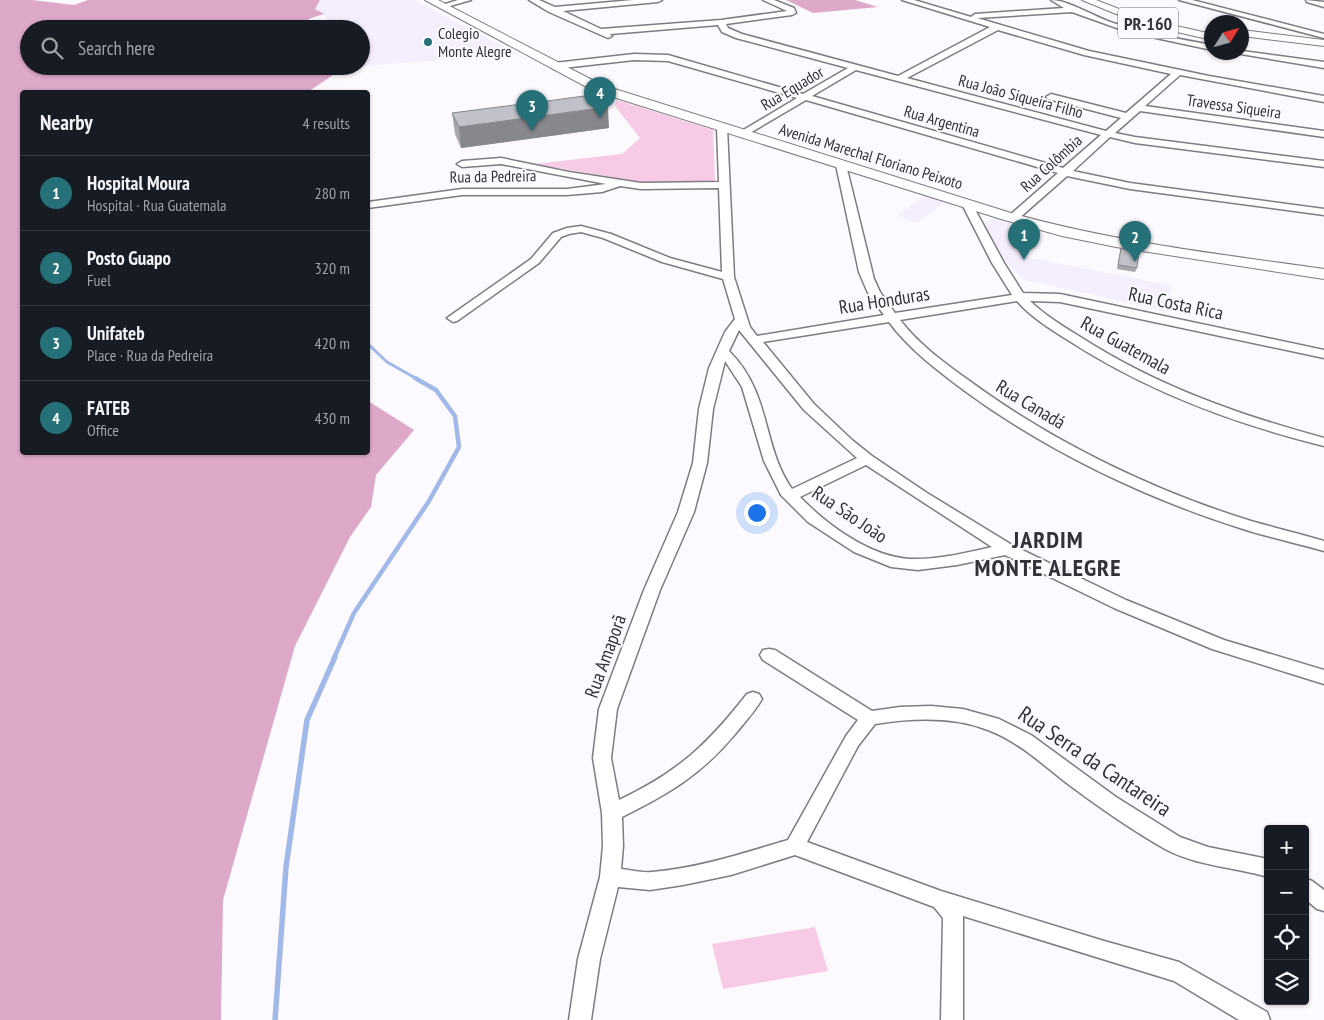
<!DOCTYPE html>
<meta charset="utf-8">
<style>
body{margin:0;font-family:"PT Sans Narrow",sans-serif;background:#20242c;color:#f1f3f6}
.controls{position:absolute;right:15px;bottom:15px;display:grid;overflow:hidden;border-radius:5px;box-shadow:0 1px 4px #0004}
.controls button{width:45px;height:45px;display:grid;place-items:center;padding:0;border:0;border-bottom:1px solid #363941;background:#171b24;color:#f1f3f6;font:25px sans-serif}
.compass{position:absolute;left:1204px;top:15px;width:45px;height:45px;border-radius:50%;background:#171b24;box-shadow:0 1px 4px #0004;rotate:53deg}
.you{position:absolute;left:756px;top:512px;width:18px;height:18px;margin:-12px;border:4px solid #fff;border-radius:50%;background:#1a73e8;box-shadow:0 0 0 8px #1a73e833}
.badge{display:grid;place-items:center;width:32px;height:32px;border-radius:50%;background:#267077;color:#fff;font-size:16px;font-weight:700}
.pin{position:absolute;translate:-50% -41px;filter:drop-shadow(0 1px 2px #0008)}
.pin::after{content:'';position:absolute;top:26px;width:18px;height:15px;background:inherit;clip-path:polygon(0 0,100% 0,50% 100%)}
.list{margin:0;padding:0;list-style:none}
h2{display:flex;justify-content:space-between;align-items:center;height:65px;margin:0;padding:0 20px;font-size:21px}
h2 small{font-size:16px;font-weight:400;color:#9ea1a6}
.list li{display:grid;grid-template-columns:32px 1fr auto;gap:15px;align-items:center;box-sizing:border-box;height:75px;padding:0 20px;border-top:1px solid #363941}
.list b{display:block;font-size:19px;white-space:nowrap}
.list p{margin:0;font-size:16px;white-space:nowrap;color:#9ea1a6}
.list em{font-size:16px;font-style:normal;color:#9ea1a6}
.icon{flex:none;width:28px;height:28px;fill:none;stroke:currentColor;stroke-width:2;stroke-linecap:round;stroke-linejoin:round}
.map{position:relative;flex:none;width:1324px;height:1020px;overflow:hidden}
.search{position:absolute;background:#171b24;box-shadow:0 1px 4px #0004;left:20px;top:20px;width:350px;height:55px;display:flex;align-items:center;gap:12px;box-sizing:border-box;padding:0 18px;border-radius:28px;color:#9ea1a6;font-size:19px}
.panel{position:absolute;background:#171b24;box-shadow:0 1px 4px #0004;left:20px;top:90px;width:350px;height:365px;border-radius:5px}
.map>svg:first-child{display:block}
.built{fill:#f4eefd}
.green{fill:#f7cae5}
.forest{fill:#dea9c9}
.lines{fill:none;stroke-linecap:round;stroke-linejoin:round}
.stream-far2{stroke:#a0b9e9;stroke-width:3}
.stream-far1{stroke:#a0b9e9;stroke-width:4.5}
.stream{stroke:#a0b9e9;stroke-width:5.5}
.minor-casing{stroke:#7e7b82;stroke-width:3}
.major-casing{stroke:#7e7b82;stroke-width:2}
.minor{fill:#fff;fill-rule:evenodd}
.major{fill:#fff;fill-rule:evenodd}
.wall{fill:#a6a7ad}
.shaded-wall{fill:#87888d}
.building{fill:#c1c2c9;stroke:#87888d}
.poi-dot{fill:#267077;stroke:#fcfaff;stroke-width:2}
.labels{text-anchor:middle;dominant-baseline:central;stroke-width:4;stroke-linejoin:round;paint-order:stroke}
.far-poi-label{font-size:16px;fill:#333235;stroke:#fcfaff;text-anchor:start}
.far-street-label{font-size:16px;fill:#333235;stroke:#fcfaff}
.shield{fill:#fcfaff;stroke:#6f6e72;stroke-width:1}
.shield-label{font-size:18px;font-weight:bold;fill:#333235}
.street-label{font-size:19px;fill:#333235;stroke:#fcfaff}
.near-street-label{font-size:22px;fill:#333235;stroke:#fcfaff}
.district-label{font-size:24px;font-weight:bold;letter-spacing:1px;fill:#333137;stroke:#fcfaff}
</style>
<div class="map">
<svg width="1324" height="1020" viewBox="0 0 1324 1020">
<rect width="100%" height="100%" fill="#fcfaff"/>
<g class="built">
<polygon points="320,0 414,0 518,54 338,68 338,66 361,66 361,29 336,29 338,27 314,8"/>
<polygon points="925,195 945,201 917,223 897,216"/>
<polygon points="995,217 1036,230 1020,256 1172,286 1165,311 1022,279 998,253 983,224"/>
</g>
<g class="green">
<polygon points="617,100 713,130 715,181 648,183 534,164 622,154 640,138 615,106"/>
<polygon points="815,927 828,971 723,989 712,944"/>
</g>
<g class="forest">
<polygon points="0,0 32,0 74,5 88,0 320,0 315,9 324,14 311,18 293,29 29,29 29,66 264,66 265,71 275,75 302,72 339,71 308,92 22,92 22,452 368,452 368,401 414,430 376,475 371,507 350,537 295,646 223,900 221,1020 0,1020"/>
<polygon points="786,0 855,0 878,7 813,13"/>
</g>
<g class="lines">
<polyline class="stream-far2" points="368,344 387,362 417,379"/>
<polyline class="stream-far1" points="334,658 354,613 429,501 459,447 455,416 436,390 415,378"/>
<polyline class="stream" points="275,1020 286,867 307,720 335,657"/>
<defs>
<g id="minor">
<polygon points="458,0 471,0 443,8 439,6"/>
<path d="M 529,0 L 539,0 L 555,7 L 633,0 L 662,0 L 658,2 L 563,11 L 601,29 L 721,20 L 787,11 L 763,0 L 774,0 L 794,8 L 796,13 L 792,15 L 726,24 L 728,28 L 742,34 L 898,76 L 990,27 L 902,0 L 914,0 L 971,17 L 975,14 L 1064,8 L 1051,0 C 1068,0 1095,17 1113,23 C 1145,33 1178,39 1212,45 L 1212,50 L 1128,32 L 1072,12 L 977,18 L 1089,51 L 1209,76 L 1324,96 L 1324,102 L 1180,75 L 1145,106 L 1324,131 L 1324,137 L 1140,111 L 1115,133 L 1135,137 L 1324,161 L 1324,167 L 1135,143 L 1110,137 L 1073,171 L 1130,183 L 1324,209 L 1324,215 L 1130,189 L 1067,176 L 1017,220 L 1009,220 L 1008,218 L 1009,216 L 1058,173 L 806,100 L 743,137 L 740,136 L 740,132 L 797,98 L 668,61 L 634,60 L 554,69 L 550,66 L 554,63 L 634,54 L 668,55 L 803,94 L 848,68 L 736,38 L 722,32 L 718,25 L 610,34 L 612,36 L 608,38 L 549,12 ZM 998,30 L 1084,55 L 1171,74 L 1126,113 L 1051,94 L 1046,97 L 1048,99 L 1121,118 L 1106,131 L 907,78 ZM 856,70 L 1101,135 L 1063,168 L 812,96 Z"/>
<polygon points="1179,0 1192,0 1324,34 1324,38"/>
<polygon points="1306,0 1324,2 1324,7 1307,2"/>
<polygon points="1242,51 1324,62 1324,68 1229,52 1242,52"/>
<path d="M 722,125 L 727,128 L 734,277 L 750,327 L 757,336 L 884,315 L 868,293 L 859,272 L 836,165 L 841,162 L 846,165 L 874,279 L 880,292 L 895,313 L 1012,295 L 992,263 L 962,204 L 967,201 L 972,204 L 1004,263 L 1023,293 L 1060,294 L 1324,350 L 1324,358 L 1060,302 L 1030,301 C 1046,316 1064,327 1082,338 C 1157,386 1239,415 1324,438 L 1324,446 C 1235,424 1149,392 1071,342 C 1052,330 1032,318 1017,301 L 900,320 C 919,345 946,364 971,382 C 1053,442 1154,491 1251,521 C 1275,528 1300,534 1324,541 L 1324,551 C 1296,543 1267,537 1240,528 C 1145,498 1045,450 965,391 C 938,371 909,349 889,322 L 763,342 L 814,404 L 852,440 L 872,456 L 927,493 L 1012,545 L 1126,600 L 1224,640 L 1324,670 L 1324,684 L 1212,649 L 1114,608 L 1005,555 L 957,565 L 918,570 L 891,567 L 854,552 L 808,522 L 781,495 L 764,461 L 742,387 L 725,361 L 713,409 L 707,463 L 694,512 L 660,590 L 617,709 L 611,758 L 619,800 C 678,772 707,745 747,694 L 753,692 L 759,694 L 762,699 C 755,711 745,722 736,733 C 701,775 670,793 622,817 L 623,846 L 621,869 C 631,870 642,873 652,872 C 699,868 744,853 788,840 L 846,736 L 858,720 L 763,660 L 760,655 L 763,650 L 769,649 L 775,650 L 872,711 L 900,707 L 931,706 L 963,709 L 999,719 L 1031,735 L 1116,797 L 1180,837 L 1208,847 L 1268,859 L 1268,877 C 1234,867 1197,866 1165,849 C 1130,829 1096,805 1064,781 C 1040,762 1017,741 988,730 C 953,716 912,718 875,724 L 858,746 L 807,842 L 941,891 L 1104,941 L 1179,962 L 1267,1012 L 1270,1020 L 1239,1020 L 1174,981 L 963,916 L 963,1020 L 941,1020 L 943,918 L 934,907 L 795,855 L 731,875 L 683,885 L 650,890 L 618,887 L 600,959 L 591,1020 L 569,1020 L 578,959 L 600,877 L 603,846 L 602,813 L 593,758 L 599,709 L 644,590 L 678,512 L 693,463 L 699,409 L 709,368 L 725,332 L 735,319 L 723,279 L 662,262 L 603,238 L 581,232 L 569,234 L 561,237 L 539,263 L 457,321 L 453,322 L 447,318 L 531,259 L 553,233 L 567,228 L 581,226 L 611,234 L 670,258 L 722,272 L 719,188 L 641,189 L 620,186 L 602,192 L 567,195 L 462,195 L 368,208 L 368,202 L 462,189 L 567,189 L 606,184 L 501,164 L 462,167 L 457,164 L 462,161 L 501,158 L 569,172 L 641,183 L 719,182 L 717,128 ZM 739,330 L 804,410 L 857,458 L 792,489 C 761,444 772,394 729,351 ZM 866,465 L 992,547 C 965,553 937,560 909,559 C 869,556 827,525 800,497 Z"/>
<polygon points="1305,878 1312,881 1324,890 1324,911 1317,909 1305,899"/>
</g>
<g id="major">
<path d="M 425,0 L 438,0 L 602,85 L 1011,213 C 1113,242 1219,254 1324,269 L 1324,279 L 1116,247 L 1062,236 L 1001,219 L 594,91 Z"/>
<polygon points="1082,0 1096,0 1145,19 1212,34 1212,40 1138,23"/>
<polygon points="1242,30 1324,40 1324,46 1242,36"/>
</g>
</defs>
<use href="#minor" class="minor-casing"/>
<use href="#major" class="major-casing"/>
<use href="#minor" class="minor"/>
<use href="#major" class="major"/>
</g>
<g class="wall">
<polygon points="518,99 540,102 609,128 461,148 455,134 452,113 519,105"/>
<polygon points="1121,248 1137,268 1135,272 1117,269"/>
</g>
<polygon class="shaded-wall" points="608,107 609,128 461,148 459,127"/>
<g class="building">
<polygon points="599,94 608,107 459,127 452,113 522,104 518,99 537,96 540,102"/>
<polygon points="1121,248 1139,251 1137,268 1118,265"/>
</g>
<circle class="poi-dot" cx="428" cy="42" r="5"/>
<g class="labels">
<g class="far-poi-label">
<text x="438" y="33">Colegio<tspan x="438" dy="18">Monte Alegre</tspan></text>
</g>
<g class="far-street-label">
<text transform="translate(792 88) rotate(-31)">Rua Equador</text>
<text transform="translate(1021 96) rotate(15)">Rua João Siqueira Filho</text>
<text transform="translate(1234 106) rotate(8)">Travessa Siqueira</text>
<text transform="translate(942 121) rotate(16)">Rua Argentina</text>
<text transform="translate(871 156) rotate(17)">Avenida Marechal Floriano Peixoto</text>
<text transform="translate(1051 163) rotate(-42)">Rua Colômbia</text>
<text transform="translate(493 176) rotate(-1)">Rua da Pedreira</text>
</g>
<rect class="shield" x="1118" y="7.5" width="60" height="31" rx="4"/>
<g class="shield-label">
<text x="1148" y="23">PR-160</text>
</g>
<g class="street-label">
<text transform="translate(884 300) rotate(-9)">Rua Honduras</text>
<text transform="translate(1176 303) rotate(12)">Rua Costa Rica</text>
<text transform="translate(1126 345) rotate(29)">Rua Guatemala</text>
<text transform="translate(1031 404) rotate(31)">Rua Canadá</text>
<text transform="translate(850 514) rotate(34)">Rua São João</text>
<text transform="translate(605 656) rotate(-70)">Rua Amaporã</text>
</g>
<g class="near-street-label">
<text transform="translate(1095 761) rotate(34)">Rua Serra da Cantareira</text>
</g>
<g class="district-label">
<text x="1048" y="539">JARDIM<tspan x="1048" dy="28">MONTE ALEGRE</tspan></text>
</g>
</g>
</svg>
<div class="controls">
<button>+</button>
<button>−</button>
<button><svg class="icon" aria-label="locate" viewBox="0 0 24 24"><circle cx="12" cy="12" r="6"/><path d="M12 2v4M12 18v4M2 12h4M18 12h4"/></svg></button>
<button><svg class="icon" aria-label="layers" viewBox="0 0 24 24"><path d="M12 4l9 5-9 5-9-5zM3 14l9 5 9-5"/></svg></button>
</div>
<svg class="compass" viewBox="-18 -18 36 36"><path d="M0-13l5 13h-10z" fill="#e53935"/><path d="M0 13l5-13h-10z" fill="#9ea1a6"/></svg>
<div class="you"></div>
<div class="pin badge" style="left:1024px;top:260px">1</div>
<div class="pin badge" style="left:1135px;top:262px">2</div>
<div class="pin badge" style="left:532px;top:131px">3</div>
<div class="pin badge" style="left:600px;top:118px">4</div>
<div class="search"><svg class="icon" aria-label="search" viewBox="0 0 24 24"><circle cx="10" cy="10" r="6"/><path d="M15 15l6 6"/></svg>Search here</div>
<section class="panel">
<h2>Nearby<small>4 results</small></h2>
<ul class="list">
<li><span class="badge">1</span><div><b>Hospital Moura</b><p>Hospital · Rua Guatemala</p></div><em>280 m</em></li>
<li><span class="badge">2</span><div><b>Posto Guapo</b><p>Fuel</p></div><em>320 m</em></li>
<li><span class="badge">3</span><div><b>Unifateb</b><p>Place · Rua da Pedreira</p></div><em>420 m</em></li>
<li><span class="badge">4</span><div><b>FATEB</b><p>Office</p></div><em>430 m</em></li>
</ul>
</section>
</div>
